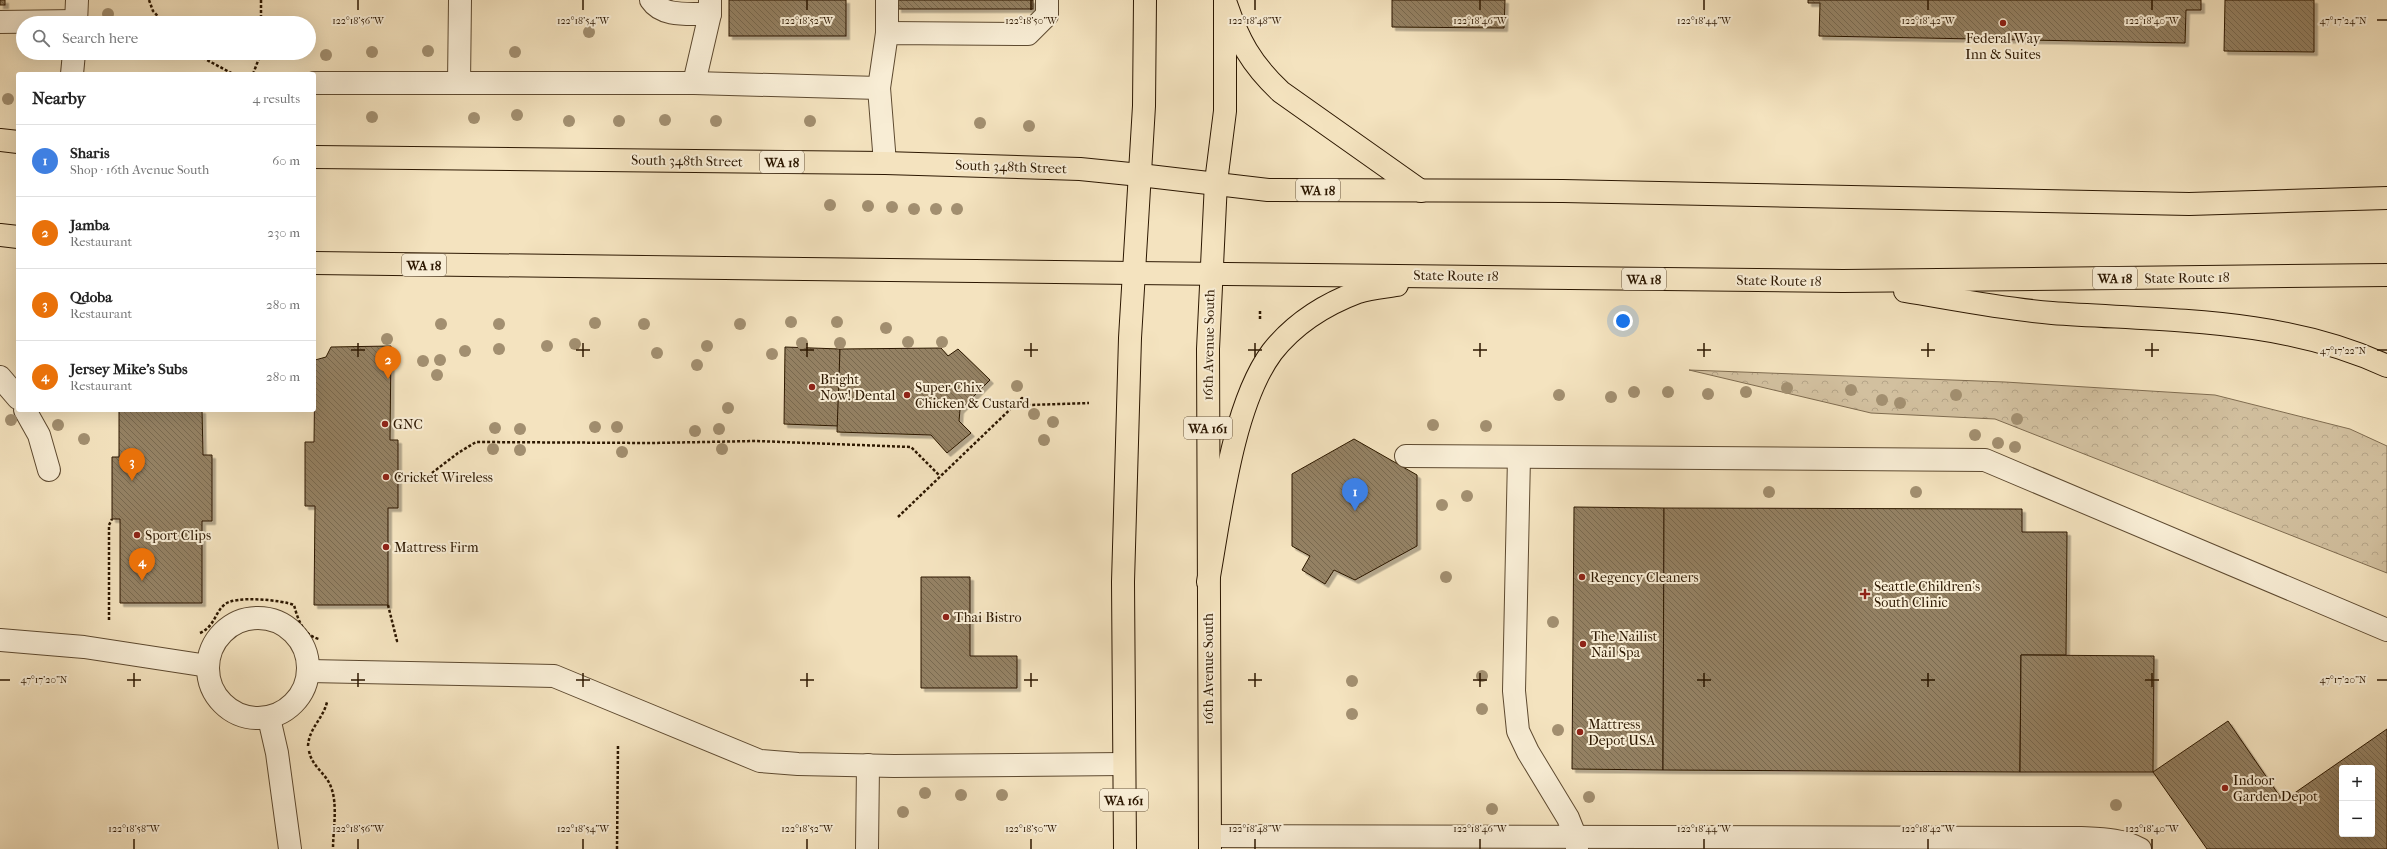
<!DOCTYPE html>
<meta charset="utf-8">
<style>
body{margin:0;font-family:"IM FELL French Canon",serif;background:#f6f6f6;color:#222}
.controls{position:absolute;right:12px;bottom:12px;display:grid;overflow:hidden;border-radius:4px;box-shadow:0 4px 16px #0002}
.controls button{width:36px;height:36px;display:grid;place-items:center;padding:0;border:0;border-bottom:1px solid #e0e0e0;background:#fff;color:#222;font:20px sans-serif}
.you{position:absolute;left:1623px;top:321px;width:14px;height:14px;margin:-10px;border:3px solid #fff;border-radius:50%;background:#1a73e8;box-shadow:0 0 0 6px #1a73e833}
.badge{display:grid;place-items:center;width:26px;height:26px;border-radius:50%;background:#db2777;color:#fff;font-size:13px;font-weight:700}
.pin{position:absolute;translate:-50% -33px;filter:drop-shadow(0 1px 2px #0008)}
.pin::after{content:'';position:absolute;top:21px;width:14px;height:12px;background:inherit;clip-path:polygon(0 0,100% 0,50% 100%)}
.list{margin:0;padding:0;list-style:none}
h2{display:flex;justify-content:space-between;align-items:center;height:52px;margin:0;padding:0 16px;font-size:17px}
h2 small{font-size:13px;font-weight:400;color:#767676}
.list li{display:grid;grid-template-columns:26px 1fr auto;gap:12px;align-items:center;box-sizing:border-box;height:72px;padding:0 16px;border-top:1px solid #e0e0e0}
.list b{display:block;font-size:15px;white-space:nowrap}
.list p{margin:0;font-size:13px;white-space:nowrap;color:#767676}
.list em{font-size:13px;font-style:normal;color:#767676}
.icon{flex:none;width:22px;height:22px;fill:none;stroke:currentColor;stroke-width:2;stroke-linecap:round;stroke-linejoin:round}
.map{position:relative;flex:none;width:2387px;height:849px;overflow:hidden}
.search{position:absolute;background:#fff;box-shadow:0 4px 16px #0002;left:16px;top:16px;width:300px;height:44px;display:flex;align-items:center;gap:10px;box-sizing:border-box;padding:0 14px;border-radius:22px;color:#767676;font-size:15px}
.panel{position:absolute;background:#fff;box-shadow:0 4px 16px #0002;left:16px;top:72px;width:300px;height:340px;border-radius:4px}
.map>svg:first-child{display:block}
.forest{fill:url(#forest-crowns);stroke:#7f6c50}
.building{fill:url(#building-back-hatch);stroke:#2c1700;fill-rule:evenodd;filter:url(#shadow)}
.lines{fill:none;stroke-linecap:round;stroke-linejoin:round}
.minor-casing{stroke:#5e4a30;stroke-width:24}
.major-casing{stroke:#2c1700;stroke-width:24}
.highway-casing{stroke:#2c1700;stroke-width:24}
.path{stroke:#2c1700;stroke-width:2.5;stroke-dasharray:3 2;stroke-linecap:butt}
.minor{stroke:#f8edd5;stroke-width:22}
.major{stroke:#f4e3bf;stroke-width:22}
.highway{stroke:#f4e3bf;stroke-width:22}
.tree{fill:#a28f70}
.ticks{fill:none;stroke:#2c1700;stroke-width:1.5}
.poi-dot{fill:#8f2418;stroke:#f8edd5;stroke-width:1.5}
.labels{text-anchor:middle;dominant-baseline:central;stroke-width:4;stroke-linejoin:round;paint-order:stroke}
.shield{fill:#f8edd5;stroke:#695740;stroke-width:1}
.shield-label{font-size:13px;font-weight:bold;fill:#2c1700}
.poi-label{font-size:14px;fill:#2c1700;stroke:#f8edd5;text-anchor:start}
.street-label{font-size:14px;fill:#2c1700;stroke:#f8edd5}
.ticks-label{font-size:10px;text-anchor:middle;fill:#2c1700;stroke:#f8edd5;stroke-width:4;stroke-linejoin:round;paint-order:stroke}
</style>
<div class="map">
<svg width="2387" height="849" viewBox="0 0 2387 849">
<defs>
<pattern id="forest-crowns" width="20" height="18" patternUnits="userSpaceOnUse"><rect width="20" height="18" fill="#d2c09f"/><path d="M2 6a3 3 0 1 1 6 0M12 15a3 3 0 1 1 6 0" fill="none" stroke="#b4a487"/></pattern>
<pattern id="building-back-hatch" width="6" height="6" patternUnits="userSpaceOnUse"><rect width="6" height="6" fill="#948163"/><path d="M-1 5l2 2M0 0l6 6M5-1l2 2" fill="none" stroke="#79694f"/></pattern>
<filter id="shadow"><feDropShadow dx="3.5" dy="3.5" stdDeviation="0" flood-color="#0004"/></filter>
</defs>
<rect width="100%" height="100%" fill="#f4e3bf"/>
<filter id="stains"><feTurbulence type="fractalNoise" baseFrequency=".005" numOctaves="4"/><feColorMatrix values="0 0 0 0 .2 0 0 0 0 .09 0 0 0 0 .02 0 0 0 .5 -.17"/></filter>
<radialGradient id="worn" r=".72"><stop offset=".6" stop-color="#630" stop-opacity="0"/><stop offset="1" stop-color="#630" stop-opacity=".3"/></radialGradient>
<polygon class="forest" points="1689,370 2005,382 2215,395 2350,429 2387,446 2387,573 1995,419 1871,413"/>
<g class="building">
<rect x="0" y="0" width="5" height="5"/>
<rect x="729" y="0" width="117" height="36"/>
<rect x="898" y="0" width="135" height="9"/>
<polygon points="1392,0 1505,0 1504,28 1392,27"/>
<polygon points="1808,0 2201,0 2201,10 2186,10 2185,43 1819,36 1820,3 1808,3"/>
<polygon points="2225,0 2314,0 2314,52 2224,51"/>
<polygon points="391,346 390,440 398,440 398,508 388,508 388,605 314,605 315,506 305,506 305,442 314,442 315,360 326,357 331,347"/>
<polygon points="785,347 840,349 839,426 784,424"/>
<polygon points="941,348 948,356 958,349 990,380 960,410 959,421 971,433 947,453 931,435 837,432 840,349"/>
<polygon points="119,410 202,410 203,455 212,455 212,521 202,521 202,603 120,603 120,519 112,519 112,457 119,457"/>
<polygon points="1354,439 1417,475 1417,546 1355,580 1334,570 1325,584 1302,570 1310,556 1292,546 1292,474"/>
<polygon points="1574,507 1664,508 1663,770 1572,769"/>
<polygon points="1664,508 2022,509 2022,532 2067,532 2066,655 2021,655 2020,772 1663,770"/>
<polygon points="921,577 970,577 970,656 1017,656 1017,688 921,688"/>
<polygon points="2021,655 2154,656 2153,772 2020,772"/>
<path d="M 2228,721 L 2283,801 L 2387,729 L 2387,849 L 2207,849 L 2153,772 ZM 2342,768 L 2372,768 L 2372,834 L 2342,834 Z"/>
</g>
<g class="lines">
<defs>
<g id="minor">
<path d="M 651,0 C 663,18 691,13 710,14"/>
<polyline points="0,22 76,21"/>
<polyline points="76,23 77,0"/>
<polyline points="887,33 887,0"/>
<polyline points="72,74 74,53"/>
<polyline points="314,83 694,83 879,88 885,163"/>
<polyline points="459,83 460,0"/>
<polyline points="694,83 710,14 710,0"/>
<polyline points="879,88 887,33 1028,34 1047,15 1047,0"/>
<polyline points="0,377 18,398"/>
<polyline points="25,410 39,435 49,470"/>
<polyline points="1406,456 1985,460 2387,630"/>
<polyline points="1519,457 1514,691 1518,731 1528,752 1568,818 1576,838 1577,849"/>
<circle cx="258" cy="668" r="50"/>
<polyline points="0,640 84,647 208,666"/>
<polyline points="309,671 554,676 760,761 798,764 894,766 1124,764"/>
<polyline points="269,718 277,753 290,849"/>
<path d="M 1210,836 L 2081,838 C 2102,839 2122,839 2140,849"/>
<polyline points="867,849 868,765"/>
</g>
<g id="major">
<polyline points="0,140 18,142"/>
<polyline points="314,157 885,163 1080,169 1140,175"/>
<polyline points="0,235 18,237"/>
<polyline points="314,263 1134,273"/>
<polyline points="1125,849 1123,582 1130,338 1144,106 1145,0"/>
<polyline points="1210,849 1208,349 1216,182 1225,111 1225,3"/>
</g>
<g id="highway">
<path d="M 1225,1 C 1238,40 1251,64 1281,92 L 1421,191"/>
<polyline points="1140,175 1268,190 1563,191 2189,204 2387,198"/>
<polyline points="1134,273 1843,281 2387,275"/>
<path d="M 1905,291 C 1954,299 2003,309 2052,313 C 2165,321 2282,317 2387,366"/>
<path d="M 1208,582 C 1220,516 1232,406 1272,352 C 1294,324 1326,304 1358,292 C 1370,288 1385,287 1397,285"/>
</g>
</defs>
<use href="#minor" class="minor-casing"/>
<use href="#major" class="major-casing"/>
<use href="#highway" class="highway-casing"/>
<g class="path">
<polyline points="149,0 153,11 164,23"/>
<polyline points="261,0 261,23"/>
<polyline points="194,53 233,74"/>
<polyline points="253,74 261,53"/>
<polyline points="1260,319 1260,311"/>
<polyline points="398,476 428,476 458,453 476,442 652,443 756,441 911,447 940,476"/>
<polyline points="898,517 1022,398 1029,405 1089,403"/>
<polyline points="388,605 397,641 395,641"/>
<polyline points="109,620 109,525 112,519"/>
<path d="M 200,633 C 215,626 214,614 224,605 C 234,595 282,600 294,605 C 298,620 303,635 319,639"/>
<path d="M 308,746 C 309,728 323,719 327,702"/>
<path d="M 309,751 C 312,767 326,773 331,787 C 338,805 333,830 333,849"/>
<polyline points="617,849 618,744"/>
</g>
<use href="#minor" class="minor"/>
<use href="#major" class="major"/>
<use href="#highway" class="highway"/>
</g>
<g class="tree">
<circle cx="108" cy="14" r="6"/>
<circle cx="589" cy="32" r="6"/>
<circle cx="428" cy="51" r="6"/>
<circle cx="372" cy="52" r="6"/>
<circle cx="515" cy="52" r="6"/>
<circle cx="326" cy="55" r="6"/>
<circle cx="8" cy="99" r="6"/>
<circle cx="517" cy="115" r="6"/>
<circle cx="372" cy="117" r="6"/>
<circle cx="474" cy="118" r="6"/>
<circle cx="665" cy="120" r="6"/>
<circle cx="569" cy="121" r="6"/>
<circle cx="619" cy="121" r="6"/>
<circle cx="716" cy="121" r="6"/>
<circle cx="810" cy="121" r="6"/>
<circle cx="980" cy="123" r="6"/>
<circle cx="1029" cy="126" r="6"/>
<circle cx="830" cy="205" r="6"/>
<circle cx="868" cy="206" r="6"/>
<circle cx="892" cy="207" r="6"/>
<circle cx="914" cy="209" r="6"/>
<circle cx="936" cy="209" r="6"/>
<circle cx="957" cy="209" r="6"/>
<circle cx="791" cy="322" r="6"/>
<circle cx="837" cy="322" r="6"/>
<circle cx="595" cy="323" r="6"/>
<circle cx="441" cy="324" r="6"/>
<circle cx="499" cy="324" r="6"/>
<circle cx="644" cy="324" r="6"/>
<circle cx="740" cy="324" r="6"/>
<circle cx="886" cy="328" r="6"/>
<circle cx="387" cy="339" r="6"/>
<circle cx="908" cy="342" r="6"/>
<circle cx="942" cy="342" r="6"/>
<circle cx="802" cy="343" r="6"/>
<circle cx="840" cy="343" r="6"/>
<circle cx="575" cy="344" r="6"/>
<circle cx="547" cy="346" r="6"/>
<circle cx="707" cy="346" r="6"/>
<circle cx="499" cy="349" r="6"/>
<circle cx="465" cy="351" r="6"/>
<circle cx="657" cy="353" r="6"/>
<circle cx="772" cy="354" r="6"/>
<circle cx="440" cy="360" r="6"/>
<circle cx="423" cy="361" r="6"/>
<circle cx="697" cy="365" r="6"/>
<circle cx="437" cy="375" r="6"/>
<circle cx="1017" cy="386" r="6"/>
<circle cx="1787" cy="388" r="6"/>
<circle cx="1851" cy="390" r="6"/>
<circle cx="1634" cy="392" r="6"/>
<circle cx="1668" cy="392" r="6"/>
<circle cx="1746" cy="392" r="6"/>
<circle cx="1708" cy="394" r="6"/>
<circle cx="1559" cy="395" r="6"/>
<circle cx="1956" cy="395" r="6"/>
<circle cx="1611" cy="397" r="6"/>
<circle cx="1882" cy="400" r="6"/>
<circle cx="1900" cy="403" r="6"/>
<circle cx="728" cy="408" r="6"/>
<circle cx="1034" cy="414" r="6"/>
<circle cx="2017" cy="419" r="6"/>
<circle cx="11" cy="420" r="6"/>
<circle cx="1053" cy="422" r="6"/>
<circle cx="58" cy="425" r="6"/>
<circle cx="1433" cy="425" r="6"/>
<circle cx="1486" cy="426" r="6"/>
<circle cx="595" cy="427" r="6"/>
<circle cx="617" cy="427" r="6"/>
<circle cx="495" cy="428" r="6"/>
<circle cx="520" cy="429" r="6"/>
<circle cx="719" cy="429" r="6"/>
<circle cx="695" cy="431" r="6"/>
<circle cx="1975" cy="435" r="6"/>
<circle cx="84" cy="439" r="6"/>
<circle cx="1044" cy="440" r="6"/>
<circle cx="1998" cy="443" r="6"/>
<circle cx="2015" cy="447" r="6"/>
<circle cx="493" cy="449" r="6"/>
<circle cx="722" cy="449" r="6"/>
<circle cx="520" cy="450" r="6"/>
<circle cx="622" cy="452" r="6"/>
<circle cx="1769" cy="492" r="6"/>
<circle cx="1916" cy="492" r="6"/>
<circle cx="1467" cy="496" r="6"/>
<circle cx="1442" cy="505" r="6"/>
<circle cx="1446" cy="577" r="6"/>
<circle cx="1553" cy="622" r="6"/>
<circle cx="1482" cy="676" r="6"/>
<circle cx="1352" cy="681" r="6"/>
<circle cx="1482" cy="709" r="6"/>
<circle cx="1352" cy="714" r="6"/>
<circle cx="1558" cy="730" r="6"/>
<circle cx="925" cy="793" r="6"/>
<circle cx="961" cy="795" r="6"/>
<circle cx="1002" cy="795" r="6"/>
<circle cx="1589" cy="797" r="6"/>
<circle cx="2116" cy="805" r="6"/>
<circle cx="1492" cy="809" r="6"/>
<circle cx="903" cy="812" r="6"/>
</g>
<path class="ticks" d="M 358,0 L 358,10M 583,0 L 583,10M 807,0 L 807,10M 1031,0 L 1031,10M 1255,0 L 1255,10M 1480,0 L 1480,10M 1704,0 L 1704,10M 1928,0 L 1928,10M 2152,0 L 2152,10M 2377,20 L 2387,20M 358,343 L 358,357M 583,343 L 583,357M 807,343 L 807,357M 1031,343 L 1031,357M 1255,343 L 1255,357M 1480,343 L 1480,357M 1704,343 L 1704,357M 1928,343 L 1928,357M 2152,343 L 2152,357M 351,350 L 365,350M 576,350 L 590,350M 800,350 L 814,350M 1024,350 L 1038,350M 1248,350 L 1262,350M 1473,350 L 1487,350M 1697,350 L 1711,350M 1921,350 L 1935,350M 2145,350 L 2159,350M 2377,350 L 2387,350M 134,673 L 134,687M 358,673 L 358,687M 583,673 L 583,687M 807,673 L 807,687M 1031,673 L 1031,687M 1255,673 L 1255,687M 1480,673 L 1480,687M 1704,673 L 1704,687M 1928,673 L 1928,687M 2152,673 L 2152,687M 0,680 L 10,680M 127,680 L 141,680M 351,680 L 365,680M 576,680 L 590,680M 800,680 L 814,680M 1024,680 L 1038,680M 1248,680 L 1262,680M 1473,680 L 1487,680M 1697,680 L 1711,680M 1921,680 L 1935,680M 2145,680 L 2159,680M 2377,680 L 2387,680M 134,839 L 134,849M 358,839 L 358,849M 583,839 L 583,849M 807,839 L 807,849M 1031,839 L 1031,849M 1255,839 L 1255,849M 1480,839 L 1480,849M 1704,839 L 1704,849M 1928,839 L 1928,849M 2152,839 L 2152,849"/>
<g class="poi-dot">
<circle cx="2003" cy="23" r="4"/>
<circle cx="812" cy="387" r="4"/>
<circle cx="907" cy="395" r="4"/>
<circle cx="385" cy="424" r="4"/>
<circle cx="386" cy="477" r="4"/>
<circle cx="137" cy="535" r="4"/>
<circle cx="386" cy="547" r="4"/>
<circle cx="1582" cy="577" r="4"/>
<path d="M1863 588h4v4h4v4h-4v4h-4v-4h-4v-4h4z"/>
<circle cx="946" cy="617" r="4"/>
<circle cx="1583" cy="644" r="4"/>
<circle cx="1580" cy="732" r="4"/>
<circle cx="2225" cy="788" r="4"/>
</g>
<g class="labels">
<g class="shield">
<rect x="760" y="151" width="44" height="22" rx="3"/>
<rect x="1296" y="179" width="44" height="22" rx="3"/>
<rect x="402" y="254" width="44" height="22" rx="3"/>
<rect x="2093" y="267" width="44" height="22" rx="3"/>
<rect x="1622" y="268" width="44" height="22" rx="3"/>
<rect x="1184" y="417" width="48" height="22" rx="3"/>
<rect x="1100" y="789" width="48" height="22" rx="3"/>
</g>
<g class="shield-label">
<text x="782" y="162">WA 18</text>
<text x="1318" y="190">WA 18</text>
<text x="424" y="265">WA 18</text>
<text x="2115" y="278">WA 18</text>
<text x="1644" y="279">WA 18</text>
<text x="1208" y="428">WA 161</text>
<text x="1124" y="800">WA 161</text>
</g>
<g class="poi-label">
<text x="2003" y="38" text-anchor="middle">Federal Way<tspan x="2003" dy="16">Inn &amp; Suites</tspan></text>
<text x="820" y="379">Bright<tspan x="820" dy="16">Now! Dental</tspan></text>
<text x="915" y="387">Super Chix<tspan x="915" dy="16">Chicken &amp; Custard</tspan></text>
<text x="393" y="424">GNC</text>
<text x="394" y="477">Cricket Wireless</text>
<text x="145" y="535">Sport Clips</text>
<text x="394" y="547">Mattress Firm</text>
<text x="1590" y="577">Regency Cleaners</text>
<text x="1874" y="586">Seattle Children's<tspan x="1874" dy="16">South Clinic</tspan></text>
<text x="954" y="617">Thai Bistro</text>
<text x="1591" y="636">The Nailist<tspan x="1591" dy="16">Nail Spa</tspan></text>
<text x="1588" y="724">Mattress<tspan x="1588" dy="16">Depot USA</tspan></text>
<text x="2233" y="780">Indoor<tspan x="2233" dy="16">Garden Depot</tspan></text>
</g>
<g class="street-label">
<text transform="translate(687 161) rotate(1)">South 348th Street</text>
<text transform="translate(1011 167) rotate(2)">South 348th Street</text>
<text transform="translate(1456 276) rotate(1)">State Route 18</text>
<text transform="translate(2187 278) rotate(-1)">State Route 18</text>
<text transform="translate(1779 281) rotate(1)">State Route 18</text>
<text transform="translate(1209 345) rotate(-89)">16th Avenue South</text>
<text transform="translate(1208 669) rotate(-90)">16th Avenue South</text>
</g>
</g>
<g class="ticks-label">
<text x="358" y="24">122°18'56"W</text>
<text x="583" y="24">122°18'54"W</text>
<text x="807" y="24">122°18'52"W</text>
<text x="1031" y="24">122°18'50"W</text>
<text x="1255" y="24">122°18'48"W</text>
<text x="1480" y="24">122°18'46"W</text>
<text x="1704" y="24">122°18'44"W</text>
<text x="1928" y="24">122°18'42"W</text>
<text x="2152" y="24">122°18'40"W</text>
<text x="2343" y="24">47°17'24"N</text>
<text x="2343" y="354">47°17'22"N</text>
<text x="44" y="683">47°17'20"N</text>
<text x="2343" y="683">47°17'20"N</text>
<text x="134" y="832">122°18'58"W</text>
<text x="358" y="832">122°18'56"W</text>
<text x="583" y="832">122°18'54"W</text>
<text x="807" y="832">122°18'52"W</text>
<text x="1031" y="832">122°18'50"W</text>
<text x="1255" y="832">122°18'48"W</text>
<text x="1480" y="832">122°18'46"W</text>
<text x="1704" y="832">122°18'44"W</text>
<text x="1928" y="832">122°18'42"W</text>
<text x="2152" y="832">122°18'40"W</text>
</g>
<rect width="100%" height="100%" filter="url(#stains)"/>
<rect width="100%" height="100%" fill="url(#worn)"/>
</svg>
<div class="controls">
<button>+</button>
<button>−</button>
</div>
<div class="you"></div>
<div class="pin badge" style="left:1355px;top:511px;background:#3f7fe0">1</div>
<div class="pin badge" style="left:388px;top:379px;background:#e8710a">2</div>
<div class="pin badge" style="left:132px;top:481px;background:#e8710a">3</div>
<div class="pin badge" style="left:142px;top:581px;background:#e8710a">4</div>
<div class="search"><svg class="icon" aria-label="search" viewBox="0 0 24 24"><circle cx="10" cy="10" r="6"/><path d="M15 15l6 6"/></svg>Search here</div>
<section class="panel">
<h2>Nearby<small>4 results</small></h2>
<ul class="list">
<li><span class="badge" style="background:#3f7fe0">1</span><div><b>Sharis</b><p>Shop · 16th Avenue South</p></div><em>60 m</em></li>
<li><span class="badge" style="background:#e8710a">2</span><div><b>Jamba</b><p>Restaurant</p></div><em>230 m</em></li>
<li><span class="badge" style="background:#e8710a">3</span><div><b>Qdoba</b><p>Restaurant</p></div><em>280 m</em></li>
<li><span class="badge" style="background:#e8710a">4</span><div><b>Jersey Mike's Subs</b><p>Restaurant</p></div><em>280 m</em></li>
</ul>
</section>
</div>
